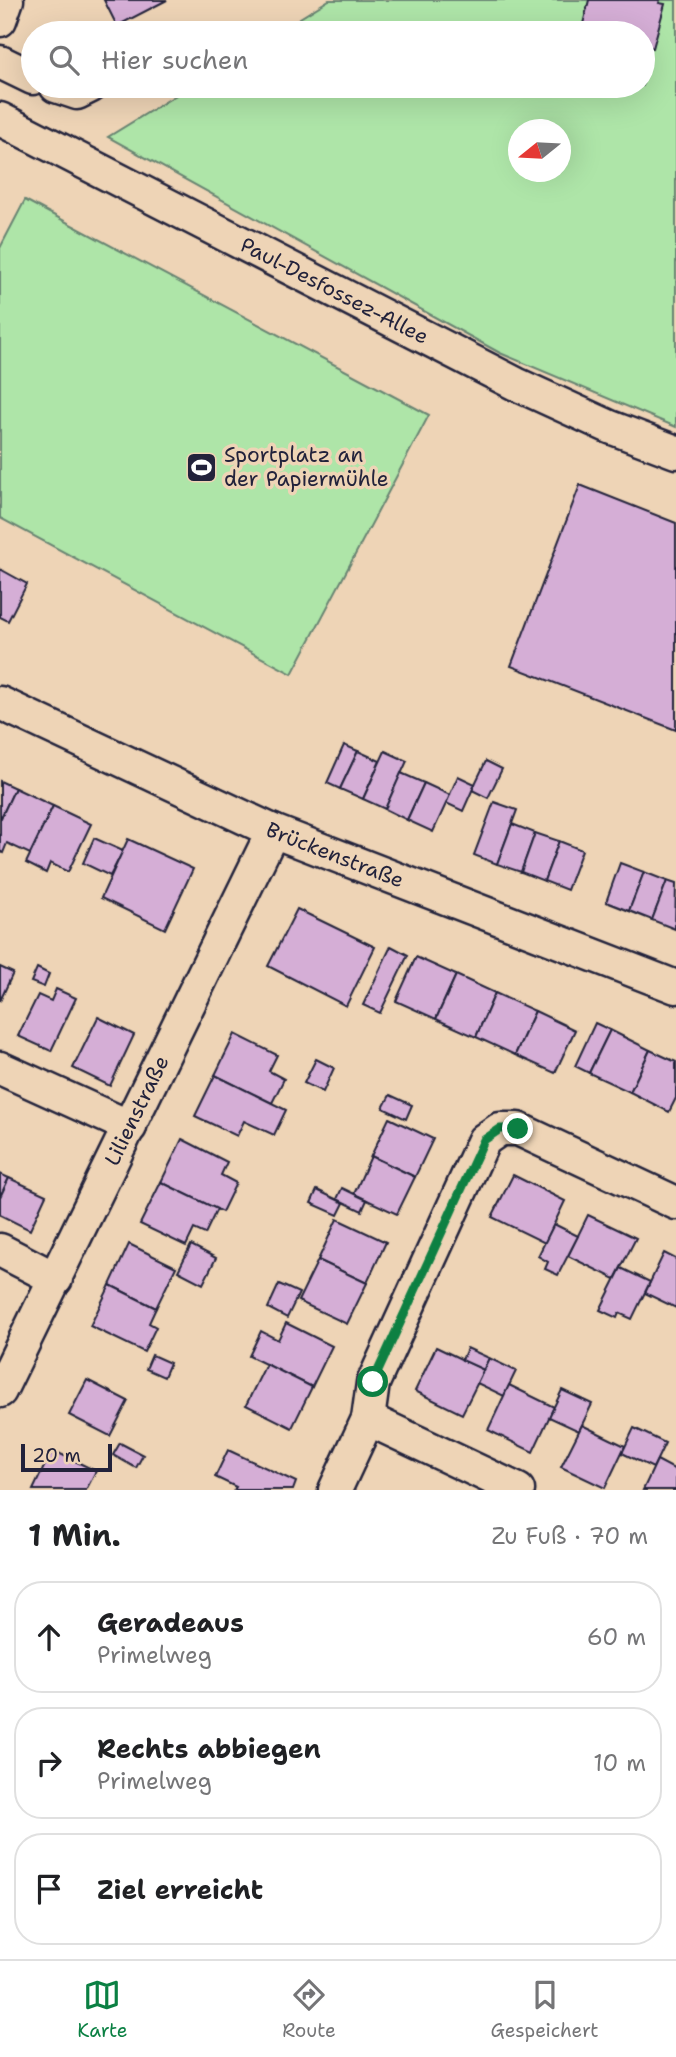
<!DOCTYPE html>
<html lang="de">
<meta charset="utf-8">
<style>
body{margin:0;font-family:"Shantell Sans",sans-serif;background:#f2f2f2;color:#202124}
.compass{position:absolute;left:508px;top:119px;width:63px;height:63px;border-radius:50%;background:#fff;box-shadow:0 7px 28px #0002;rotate:252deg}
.scale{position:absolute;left:21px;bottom:18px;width:91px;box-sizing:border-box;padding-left:7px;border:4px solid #22223b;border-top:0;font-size:19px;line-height:24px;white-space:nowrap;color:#22223b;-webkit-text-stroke:5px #eed4b6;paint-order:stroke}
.stop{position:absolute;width:21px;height:21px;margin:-16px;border:5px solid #0b8043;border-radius:50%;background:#fff}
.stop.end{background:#0b8043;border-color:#fff;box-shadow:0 2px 7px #0008}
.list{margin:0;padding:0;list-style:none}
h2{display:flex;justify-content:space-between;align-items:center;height:91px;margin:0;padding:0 28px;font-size:30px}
h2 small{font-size:23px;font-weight:400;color:#757577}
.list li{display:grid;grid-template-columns:46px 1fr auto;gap:21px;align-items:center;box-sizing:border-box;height:112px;margin:0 14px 14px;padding:0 14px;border:2px solid #e0e0e0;border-radius:28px}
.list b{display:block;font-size:26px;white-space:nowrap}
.list p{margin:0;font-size:23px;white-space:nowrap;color:#757577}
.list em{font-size:23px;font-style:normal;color:#757577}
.icon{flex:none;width:38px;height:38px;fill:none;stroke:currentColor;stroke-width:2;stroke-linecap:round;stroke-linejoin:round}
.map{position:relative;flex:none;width:676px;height:1490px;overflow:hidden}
.search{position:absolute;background:#fff;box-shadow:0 7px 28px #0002;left:21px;right:21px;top:21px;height:77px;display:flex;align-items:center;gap:18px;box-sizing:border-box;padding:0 24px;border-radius:38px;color:#757577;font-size:26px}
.sheet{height:469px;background:#fff}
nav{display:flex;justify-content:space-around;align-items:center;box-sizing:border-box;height:98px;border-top:2px solid #e0e0e0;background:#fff;font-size:19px;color:#757577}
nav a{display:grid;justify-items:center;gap:4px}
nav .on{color:#0b8043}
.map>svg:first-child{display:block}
.green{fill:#aee5a8;stroke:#688472;stroke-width:2;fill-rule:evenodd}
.building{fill:#d5aed6;stroke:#22223b;stroke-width:2}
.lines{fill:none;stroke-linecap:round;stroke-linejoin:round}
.minor-casing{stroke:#22223b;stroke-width:37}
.minor{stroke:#eed4b6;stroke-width:32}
.route{stroke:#0b8043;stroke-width:9}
.labels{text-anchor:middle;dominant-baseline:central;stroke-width:7;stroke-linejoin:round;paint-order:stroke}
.street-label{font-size:21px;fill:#22223b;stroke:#eed4b6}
.poi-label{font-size:21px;fill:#22223b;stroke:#eed4b6;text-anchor:start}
</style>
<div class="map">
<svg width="676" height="1490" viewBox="0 0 676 1490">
<rect width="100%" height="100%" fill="#eed4b6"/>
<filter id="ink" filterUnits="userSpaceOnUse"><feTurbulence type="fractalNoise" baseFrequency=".0143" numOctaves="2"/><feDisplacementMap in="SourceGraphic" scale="14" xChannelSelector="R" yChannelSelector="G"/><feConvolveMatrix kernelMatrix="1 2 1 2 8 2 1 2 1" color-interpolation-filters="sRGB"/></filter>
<g filter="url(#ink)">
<g class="green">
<path d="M 329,0 L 676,0 L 676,427 L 500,353 L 108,137 L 191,86 L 643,86 L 643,33 L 276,33 ZM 518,130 L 560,130 L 560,172 L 518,172 Z"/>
<polygon points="25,200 429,415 292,674 0,518 0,248"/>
</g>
<g class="building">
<polygon points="104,0 167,0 117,26"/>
<polygon points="589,0 660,0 659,3 665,4 653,48 643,45 643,33 614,33 583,24"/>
<polygon points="580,485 676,523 676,730 511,666"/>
<polygon points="0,569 27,584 8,621 0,617"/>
<polygon points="344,745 358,751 340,789 327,783"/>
<polygon points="358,751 380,761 363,799 340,789"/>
<polygon points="385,751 407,761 385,809 363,799"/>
<polygon points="486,761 502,769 488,798 472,790"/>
<polygon points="401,773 424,783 407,820 385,809"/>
<polygon points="458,776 475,784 463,811 446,803"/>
<polygon points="0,781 15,788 0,820"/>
<polygon points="424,783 450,795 433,832 407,820"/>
<polygon points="15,788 53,806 30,854 7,843 3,853 0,851 0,820"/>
<polygon points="494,802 517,810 497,864 474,855"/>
<polygon points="53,806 91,824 68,872 50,863 46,873 26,863"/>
<polygon points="512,824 535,833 521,872 497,864"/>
<polygon points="535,833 559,841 544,881 521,872"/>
<polygon points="94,838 123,851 110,876 83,863"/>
<polygon points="128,839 193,869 165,929 101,898"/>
<polygon points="559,841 582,850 567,890 544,881"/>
<polygon points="620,863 644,872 629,911 606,902"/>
<polygon points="644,872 667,881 652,920 629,911"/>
<polygon points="667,881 676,884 675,929 652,920"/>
<polygon points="297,909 375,947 346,1006 268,966"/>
<polygon points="391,946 408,955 380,1013 363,1005"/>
<polygon points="416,957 456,975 436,1019 396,1001"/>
<polygon points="0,967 13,973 0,1001"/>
<polygon points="37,968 49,974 44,987 31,982"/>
<polygon points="456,975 495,993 476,1037 436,1019"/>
<polygon points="56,989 76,998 51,1051 18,1036 38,995 51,1001"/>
<polygon points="495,993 535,1011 515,1055 476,1037"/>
<polygon points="535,1011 575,1030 555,1073 515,1055"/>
<polygon points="98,1017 134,1035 110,1086 73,1068"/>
<polygon points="595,1023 610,1030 589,1073 575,1066"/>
<polygon points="610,1030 650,1050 630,1092 589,1073"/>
<polygon points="235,1034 277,1055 269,1071 284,1079 272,1103 215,1075"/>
<polygon points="650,1050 676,1062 676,1098 669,1112 630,1092"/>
<polygon points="316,1059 334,1068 323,1092 304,1083"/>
<polygon points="215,1075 286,1110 274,1135 244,1121 237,1136 195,1116"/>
<polygon points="390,1095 412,1105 406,1119 383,1108"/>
<polygon points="389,1118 433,1139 415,1177 371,1156"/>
<polygon points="182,1139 227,1162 221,1175 236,1183 222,1212 161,1182"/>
<polygon points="371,1156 415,1177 397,1214 354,1194"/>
<polygon points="0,1174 9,1178 0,1197"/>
<polygon points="513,1175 565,1201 545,1243 492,1217"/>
<polygon points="9,1178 46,1195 30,1230 0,1215 0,1197"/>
<polygon points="161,1182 217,1209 205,1234 194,1229 186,1246 140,1224"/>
<polygon points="342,1188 367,1200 362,1211 337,1199"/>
<polygon points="317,1190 344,1203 338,1215 311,1203"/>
<polygon points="588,1215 636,1238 615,1279 568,1256"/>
<polygon points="337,1219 386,1242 367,1283 318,1260"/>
<polygon points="554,1224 578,1236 558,1275 545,1269 548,1262 538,1256"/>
<polygon points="129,1244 176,1267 156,1308 110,1285"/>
<polygon points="191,1245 216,1258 203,1284 178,1271"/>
<polygon points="664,1253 676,1259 676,1308 645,1293"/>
<polygon points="318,1260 367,1283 347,1324 298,1301"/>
<polygon points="621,1268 650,1282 632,1319 619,1313 617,1318 600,1310"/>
<polygon points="279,1284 299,1293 287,1318 268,1308"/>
<polygon points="110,1285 156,1308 149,1323 156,1327 144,1352 90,1326"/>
<polygon points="286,1323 332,1346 312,1387 249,1356 261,1331 278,1340"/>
<polygon points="436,1347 484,1370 462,1414 415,1391"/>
<polygon points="467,1348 489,1358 484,1370 462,1360"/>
<polygon points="152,1355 170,1363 164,1377 146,1369"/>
<polygon points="489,1358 516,1371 504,1396 477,1383"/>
<polygon points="266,1364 312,1387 292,1428 246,1405"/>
<polygon points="87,1380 128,1401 110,1436 69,1415"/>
<polygon points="509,1385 554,1407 533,1452 488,1430"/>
<polygon points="562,1390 592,1404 579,1431 549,1417"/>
<polygon points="582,1425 625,1446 605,1488 561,1467"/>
<polygon points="634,1428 665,1443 653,1468 622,1453"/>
<polygon points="120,1443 143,1455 136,1468 113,1455"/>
<polygon points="52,1450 96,1471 86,1490 33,1490"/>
<polygon points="228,1450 296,1482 293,1490 234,1490 236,1487 215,1477"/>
<polygon points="657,1460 676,1470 676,1490 643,1490"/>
</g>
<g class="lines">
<defs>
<g id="minor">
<polyline points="0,20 7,0"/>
<polyline points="0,62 33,78"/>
<polyline points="56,86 77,93 91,86"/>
<path id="s1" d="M 0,119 L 516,384 L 610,427 L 676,452"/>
<path id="s2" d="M 0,703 L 273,831 L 676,987"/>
<polyline points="0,1068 130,1127"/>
<polyline points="0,1250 56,1279"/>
<path id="s3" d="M 0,1391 L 273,831"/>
<polyline points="368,1419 518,1490"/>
<polyline points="335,1490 368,1419 373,1383 484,1140 500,1129 518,1129 676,1203"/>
</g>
</defs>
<use href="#minor" class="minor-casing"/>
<use href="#minor" class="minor"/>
</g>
</g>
<g class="lines" filter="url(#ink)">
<polyline class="route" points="373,1382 484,1140 500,1129 518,1129"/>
</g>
<defs>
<symbol id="stadium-square" viewBox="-11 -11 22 22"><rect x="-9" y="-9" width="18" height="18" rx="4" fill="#22223b" stroke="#eed4b6"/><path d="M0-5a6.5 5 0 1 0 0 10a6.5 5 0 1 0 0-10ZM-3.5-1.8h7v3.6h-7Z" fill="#fff"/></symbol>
</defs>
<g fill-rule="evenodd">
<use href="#stadium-square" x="184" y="450" width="35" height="35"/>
</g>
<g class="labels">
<g class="street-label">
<text stroke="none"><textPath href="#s1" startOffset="376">Paul-Desfossez-Allee</textPath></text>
<text stroke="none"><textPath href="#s2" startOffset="368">Brückenstraße</textPath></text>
<text stroke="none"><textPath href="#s3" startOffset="312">Lilienstraße</textPath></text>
</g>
<g class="poi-label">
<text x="224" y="455">Sportplatz an<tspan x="224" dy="24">der Papiermühle</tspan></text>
</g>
</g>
</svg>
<svg class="compass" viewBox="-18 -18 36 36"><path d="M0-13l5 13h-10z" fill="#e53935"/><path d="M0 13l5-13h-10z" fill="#757577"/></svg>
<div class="scale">20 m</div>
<div class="stop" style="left:373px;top:1382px"></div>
<div class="stop end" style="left:518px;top:1129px"></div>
<div class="search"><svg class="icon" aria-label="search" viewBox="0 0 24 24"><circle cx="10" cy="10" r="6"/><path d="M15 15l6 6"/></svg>Hier suchen</div>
</div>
<section class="sheet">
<h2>1 Min.<small>Zu Fuß · 70 m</small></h2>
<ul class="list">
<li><svg class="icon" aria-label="ahead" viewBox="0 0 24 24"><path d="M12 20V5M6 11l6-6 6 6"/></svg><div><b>Geradeaus</b><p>Primelweg</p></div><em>60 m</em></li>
<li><svg class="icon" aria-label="right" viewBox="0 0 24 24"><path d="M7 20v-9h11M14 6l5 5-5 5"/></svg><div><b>Rechts abbiegen</b><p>Primelweg</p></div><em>10 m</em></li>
<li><svg class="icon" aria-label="arrive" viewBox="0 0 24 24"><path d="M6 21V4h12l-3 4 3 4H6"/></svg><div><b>Ziel erreicht</b></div></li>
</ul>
</section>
<nav>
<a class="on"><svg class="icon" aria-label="map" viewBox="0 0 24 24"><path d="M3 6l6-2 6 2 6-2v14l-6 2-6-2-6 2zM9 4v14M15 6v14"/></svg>Karte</a>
<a><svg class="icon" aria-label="directions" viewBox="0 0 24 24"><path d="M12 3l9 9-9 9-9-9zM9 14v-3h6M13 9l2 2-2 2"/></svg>Route</a>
<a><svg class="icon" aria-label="saved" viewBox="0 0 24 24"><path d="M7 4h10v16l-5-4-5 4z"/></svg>Gespeichert</a>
</nav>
